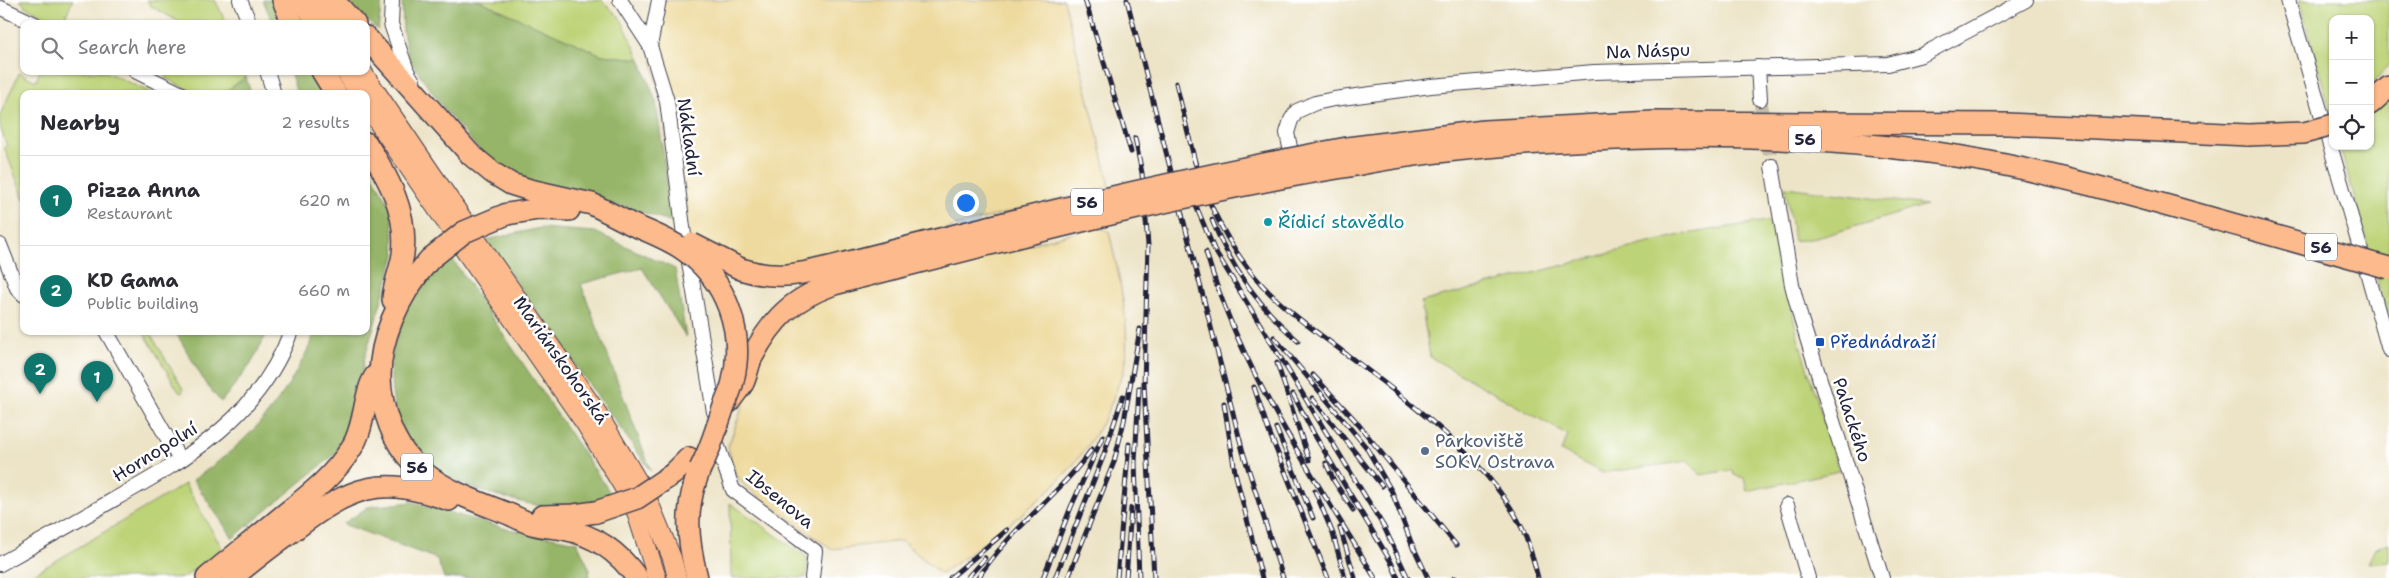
<!DOCTYPE html>
<meta charset="utf-8">
<style>
body{margin:0;font-family:"Shantell Sans",sans-serif;background:#f2f2f3;color:#2b2b33}
.controls{position:absolute;right:15px;top:15px;display:grid;overflow:hidden;border-radius:10px;box-shadow:0 1px 4px #0004}
.controls button{width:45px;height:45px;display:grid;place-items:center;padding:0;border:0;border-bottom:1px solid #e1e1e2;background:#fff;color:#2b2b33;font:25px sans-serif}
.you{position:absolute;left:965px;top:202px;width:18px;height:18px;margin:-12px;border:4px solid #fff;border-radius:50%;background:#1a73e8;box-shadow:0 0 0 8px #1a73e833}
.badge{display:grid;place-items:center;width:32px;height:32px;border-radius:50%;background:#0f766e;color:#fff;font-size:16px;font-weight:700}
.pin{position:absolute;translate:-50% -41px;filter:drop-shadow(0 1px 2px #0008)}
.pin::after{content:'';position:absolute;top:26px;width:18px;height:15px;background:inherit;clip-path:polygon(0 0,100% 0,50% 100%)}
.list{margin:0;padding:0;list-style:none}
h2{display:flex;justify-content:space-between;align-items:center;height:65px;margin:0;padding:0 20px;font-size:21px}
h2 small{font-size:16px;font-weight:400;color:#7c7c81}
.list li{display:grid;grid-template-columns:32px 1fr auto;gap:15px;align-items:center;box-sizing:border-box;height:90px;padding:0 20px;border-top:1px solid #e1e1e2}
.list b{display:block;font-size:19px;white-space:nowrap}
.list p{margin:0;font-size:16px;white-space:nowrap;color:#7c7c81}
.list em{font-size:16px;font-style:normal;color:#7c7c81}
.icon{flex:none;width:28px;height:28px;fill:none;stroke:currentColor;stroke-width:2;stroke-linecap:round;stroke-linejoin:round}
.map{position:relative;flex:none;width:2389px;height:578px;overflow:hidden}
.search{position:absolute;background:#fff;box-shadow:0 1px 4px #0004;left:20px;top:20px;width:350px;height:55px;display:flex;align-items:center;gap:12px;box-sizing:border-box;padding:0 18px;border-radius:10px;color:#7c7c81;font-size:19px}
.panel{position:absolute;background:#fff;box-shadow:0 1px 4px #0004;left:20px;top:90px;width:350px;height:245px;border-radius:10px}
.map>svg:first-child{display:block}
.green{fill:#bdd377;stroke:#707a59}
.forest{fill:#96b568;stroke:#5c6c52}
.sand{fill:#eeda9e;stroke:#887e6c}
.lines{fill:none;stroke-linecap:round;stroke-linejoin:round}
.minor-tunnel{stroke:#c4bdab;stroke-width:14;stroke-dasharray:14 7;stroke-linecap:butt}
.minor-casing{stroke:#403f50;stroke-width:16}
.major-casing{stroke:#403f50;stroke-width:20}
.highway-casing{stroke:#403f50;stroke-width:24}
.minor{stroke:#fff;stroke-width:14}
.major{stroke:#fcba8d;stroke-width:18}
.highway{stroke:#fcba8d;stroke-width:21}
.rail-casing{stroke:#22223b;stroke-width:5}
.rail{stroke:#fff;stroke-width:3;stroke-dasharray:9;stroke-linecap:butt}
.highway-bridge-casing{stroke:#403f50;stroke-width:24;stroke-linecap:butt}
.highway-bridge{stroke:#fcba8d;stroke-width:21}
.culture-dot{fill:#0f9aa8;stroke:#fff;stroke-width:2}
.transit-dot{fill:#1a4fb4;stroke:#fff;stroke-width:2}
.service-dot{fill:#5c6f8a;stroke:#fff;stroke-width:2}
.labels{text-anchor:middle;dominant-baseline:central;stroke-width:5;stroke-linejoin:round;paint-order:stroke}
.shield{fill:#fff;stroke:#646476;stroke-width:1}
.shield-label{font-size:16px;font-weight:bold;fill:#22223b}
.street-label{font-size:18px;fill:#22223b;stroke:#fff}
.culture-label{font-size:18px;fill:#0d838f;stroke:#fff;text-anchor:start}
.transit-label{font-size:18px;fill:#164399;stroke:#fff;text-anchor:start}
.service-label{font-size:18px;fill:#4e5e75;stroke:#fff;text-anchor:start}
</style>
<div class="map">
<svg width="2389" height="578" viewBox="0 0 2389 578">
<rect width="100%" height="100%" fill="#fff"/>
<filter id="ink" filterUnits="userSpaceOnUse"><feTurbulence type="fractalNoise" baseFrequency=".02" numOctaves="2"/><feDisplacementMap in="SourceGraphic" scale="10" xChannelSelector="R" yChannelSelector="G"/><feConvolveMatrix kernelMatrix="1 2 1 2 8 2 1 2 1" color-interpolation-filters="sRGB"/></filter>
<filter id="wash" filterUnits="userSpaceOnUse"><feTurbulence type="fractalNoise" baseFrequency=".0096" numOctaves="4" result="noise"/><feDisplacementMap in="SourceGraphic" scale="20" xChannelSelector="R" yChannelSelector="G"/><feGaussianBlur stdDeviation="1.12" result="paint"/><feColorMatrix in="noise" values="0 0 0 0 0 0 0 0 0 0 0 0 0 0 0 0 0 1.4 0 .05"/><feComposite in="paint" operator="in"/></filter>
<g filter="url(#wash)">
<rect width="100%" height="100%" fill="#ede4c7"/>
<g class="green">
<polygon points="20,0 73,0 62,24 26,7"/>
<polygon points="147,0 215,0 227,24 183,24 151,6"/>
<polygon points="478,0 602,0 621,19 640,59 602,55"/>
<polygon points="2299,0 2389,0 2389,64 2370,87 2370,19 2333,19 2333,120"/>
<polygon points="40,71 104,71 154,94 24,94 24,199 4,147 7,146 0,127 0,115 19,73 36,81"/>
<polygon points="168,71 244,71 246,77 222,94 197,94 165,78"/>
<polygon points="2389,96 2389,322 2340,146 2370,146 2370,110"/>
<polygon points="1785,187 1926,205 1817,238 1794,241"/>
<polygon points="1772,220 1798,338 1839,471 1747,491 1744,478 1734,475 1732,470 1701,475 1688,461 1602,473 1561,451 1568,435 1430,357 1421,302 1680,235"/>
<polygon points="143,331 149,331 183,389 182,393 179,392"/>
<polygon points="185,484 222,548 183,578 27,578"/>
<polygon points="730,503 808,558 806,578 731,578"/>
<polygon points="2389,543 2389,561 2368,563 2374,549"/>
</g>
<g class="forest">
<polygon points="263,0 272,0 284,24 273,24"/>
<polygon points="347,0 382,0 378,30"/>
<polygon points="402,0 478,0 602,55 640,59 656,102 673,222 625,207 577,199 517,178 482,153 445,110 409,59 403,32"/>
<polygon points="290,71 307,71 321,94 297,94"/>
<polygon points="246,77 251,94 222,94"/>
<path d="M 366,163 L 391,208 L 395,255 L 364,360 L 358,400 L 341,449 L 233,538 L 193,480 C 237,450 272,416 297,370 C 304,357 311,345 315,331 L 366,331 Z"/>
<polygon points="540,228 595,232 675,269 686,337 642,268 581,284 651,471 486,240"/>
<path d="M 451,257 L 613,497 C 603,500 592,505 581,507 C 554,511 524,503 499,496 C 472,489 433,474 416,452 C 380,405 384,333 421,287 C 430,276 441,267 451,257 Z"/>
<polygon points="175,331 268,331 251,364 221,402 206,384"/>
<polygon points="412,502 503,528 577,542 590,570 589,578 444,578 437,559 343,524 368,507"/>
</g>
<g class="sand">
<polygon points="659,0 1064,0 1110,186 801,266 750,267 684,235 650,46"/>
<path d="M 1096,227 L 1109,231 C 1118,274 1129,315 1126,358 C 1126,369 1119,381 1116,391 C 1087,475 1010,524 941,574 L 902,541 L 831,549 L 745,486 L 735,473 L 728,447 L 762,352 L 785,321 L 823,298 Z"/>
</g>
</g>
<g filter="url(#ink)">
<g class="lines">
<polyline class="minor-tunnel" points="1760,99 1772,166"/>
<defs>
<g id="minor">
<polyline points="240,0 250,24"/>
<polyline points="392,0 391,24 407,71 413,81"/>
<polyline points="620,0 650,46 667,101 684,235"/>
<polyline points="2288,0 2323,120"/>
<polyline points="1,8 35,24"/>
<polyline points="650,46 659,0"/>
<polyline points="1758,67 1760,99"/>
<polyline points="135,71 182,94"/>
<polyline points="267,71 274,94"/>
<polyline points="2327,135 2361,251"/>
<polyline points="1290,147 1287,133 1291,120 1297,111 1315,103 1334,99 1431,86 1594,72 1888,64 1922,55 2026,0"/>
<polyline points="1772,166 1792,285 1801,319 1882,578"/>
<polyline points="0,245 17,288 24,295"/>
<polyline points="689,262 714,412"/>
<polyline points="2366,268 2389,350"/>
<polyline points="106,331 180,460"/>
<polyline points="718,447 733,490 815,551 812,578"/>
<polyline points="1787,505 1808,578"/>
<path d="M 0,564 C 38,543 75,522 113,500 C 188,458 260,417 291,331"/>
</g>
<g id="major">
<polyline points="302,0 316,24"/>
<polyline points="320,0 334,24"/>
<polyline points="345,71 359,94"/>
<polyline points="362,71 467,225"/>
<polyline points="366,105 453,233"/>
<polyline points="474,236 598,414 642,488"/>
<polyline points="460,244 586,425 628,495"/>
<polyline points="649,502 672,558 677,578"/>
<polyline points="635,509 657,578"/>
</g>
<g id="highway">
<polyline points="283,0 293,24"/>
<polyline points="333,0 355,24"/>
<polyline points="366,37 471,155 493,173 511,184 530,190 592,204 633,225"/>
<polyline points="322,71 336,94"/>
<polyline points="2370,104 2389,87"/>
<path d="M 366,143 C 388,177 408,212 403,254 C 401,269 393,286 393,300"/>
<polyline points="1347,148 1484,131 1653,122 2008,124 2248,135"/>
<path d="M 1350,166 C 1417,152 1486,146 1555,142 C 1698,133 1843,135 1985,161 C 2075,178 2163,205 2251,229"/>
<polyline points="507,214 539,209 569,210"/>
<path d="M 430,259 C 400,293 375,343 381,390 C 391,466 437,487 501,511 C 511,514 520,520 529,523 C 539,527 552,527 563,529 C 594,535 619,552 637,578"/>
<path d="M 741,269 C 774,280 797,275 830,267"/>
<path d="M 729,402 C 733,396 739,389 743,383 C 747,375 748,365 752,357 C 773,318 792,299 834,284"/>
<polyline points="673,474 689,458"/>
<polyline points="542,516 574,515 596,512"/>
<path d="M 207,578 C 231,558 255,539 279,519 C 306,497 334,477 352,447 C 366,425 363,393 376,375"/>
<path d="M 232,578 C 252,561 273,545 295,529 C 352,486 380,475 449,500"/>
<path d="M 697,578 C 687,538 684,508 700,469"/>
</g>
</defs>
<use href="#minor" class="minor-casing"/>
<use href="#major" class="major-casing"/>
<use href="#highway" class="highway-casing"/>
<use href="#minor" class="minor"/>
<use href="#major" class="major"/>
<use href="#highway" class="highway"/>
<defs>
<g id="rail">
<polyline points="1085,0 1131,152"/>
<polyline points="1127,0 1243,452 1283,578"/>
<polyline points="1176,83 1195,162"/>
<polyline points="1135,138 1142,173 1148,245 1144,384 1154,578"/>
<path d="M 1193,156 C 1207,203 1229,249 1263,286 C 1286,311 1314,330 1342,351 C 1402,396 1489,459 1522,528 C 1529,544 1534,561 1538,578"/>
<polyline points="1191,194 1214,249 1384,527 1408,578"/>
<path d="M 1212,220 C 1231,268 1259,307 1298,341"/>
<path d="M 1206,252 C 1241,373 1311,471 1375,578"/>
<polyline points="1274,337 1366,447 1392,492 1414,550"/>
<polyline points="1277,363 1309,460"/>
<polyline points="1313,375 1354,419 1456,545"/>
<polyline points="1254,387 1268,429 1328,578"/>
<polyline points="1139,388 1135,462 1139,578"/>
<polyline points="1293,394 1314,434 1391,562 1398,578"/>
<polyline points="1312,398 1382,486"/>
<polyline points="1224,403 1235,472 1262,578"/>
<polyline points="1276,428 1313,518"/>
<polyline points="1326,463 1334,481 1353,510"/>
<polyline points="1315,491 1333,534 1345,578"/>
<polyline points="1340,528 1355,578"/>
<polyline points="1412,544 1428,578"/>
<polyline points="950,578 1007,530"/>
<polyline points="967,578 985,558"/>
<path d="M 978,578 C 1010,529 1058,496 1092,449"/>
<polyline points="1043,578 1071,507 1103,436"/>
<polyline points="1055,578 1103,457 1123,396"/>
<polyline points="1068,578 1114,462 1124,421 1140,329"/>
<polyline points="1117,578 1129,444"/>
<polyline points="1126,578 1131,508"/>
<polyline points="1454,578 1455,578"/>
</g>
</defs>
<use href="#rail" class="rail-casing"/>
<use href="#rail" class="rail"/>
<defs>
<g id="highway-bridge">
<polyline points="2248,135 2304,133 2333,125"/>
<path d="M 633,225 C 650,232 668,239 684,250 C 726,279 745,331 733,381 C 731,391 726,400 723,409 C 715,432 711,448 700,469"/>
<polyline points="2251,229 2389,268"/>
<polyline points="692,244 741,269"/>
<polyline points="430,259 464,232 507,214"/>
<path d="M 830,267 C 1001,223 1173,180 1347,148"/>
<path d="M 834,284 C 1005,240 1175,194 1350,166"/>
<polyline points="596,512 637,498 673,474"/>
</g>
</defs>
<use href="#highway-bridge" class="highway-bridge-casing"/>
<use href="#highway-bridge" class="highway-bridge"/>
</g>
</g>
<circle class="culture-dot" cx="1268" cy="222" r="5"/>
<rect class="transit-dot" x="1815" y="337" width="10" height="10" rx="2.5"/>
<circle class="service-dot" cx="1425" cy="451" r="5"/>
<g class="labels">
<g class="shield">
<rect x="1789" y="125.5" width="32" height="27" rx="4"/>
<rect x="1071" y="188.5" width="32" height="27" rx="4"/>
<rect x="2305" y="233.5" width="32" height="27" rx="4"/>
<rect x="401" y="453.5" width="32" height="27" rx="4"/>
</g>
<g class="shield-label">
<text x="1805" y="139">56</text>
<text x="1087" y="202">56</text>
<text x="2321" y="247">56</text>
<text x="417" y="467">56</text>
</g>
<g class="street-label">
<text transform="translate(1648 51) rotate(-2)">Na Náspu</text>
<text transform="translate(689 137) rotate(82)">Nákladní</text>
<text transform="translate(561 360) rotate(55)">Mariánskohorská</text>
<text transform="translate(1852 420) rotate(72)">Palackého</text>
<text transform="translate(155 452) rotate(-32)">Hornopolní</text>
<text transform="translate(780 499) rotate(39)">Ibsenova</text>
</g>
<g class="culture-label">
<text x="1278" y="222">Řídicí stavědlo</text>
</g>
<g class="transit-label">
<text x="1830" y="342">Přednádraží</text>
</g>
<g class="service-label">
<text x="1435" y="441">Parkoviště<tspan x="1435" dy="21">SOKV Ostrava</tspan></text>
</g>
</g>
</svg>
<div class="controls">
<button>+</button>
<button>−</button>
<button><svg class="icon" aria-label="locate" viewBox="0 0 24 24"><circle cx="12" cy="12" r="6"/><path d="M12 2v4M12 18v4M2 12h4M18 12h4"/></svg></button>
</div>
<div class="you"></div>
<div class="pin badge" style="left:97px;top:402px">1</div>
<div class="pin badge" style="left:40px;top:394px">2</div>
<div class="search"><svg class="icon" aria-label="search" viewBox="0 0 24 24"><circle cx="10" cy="10" r="6"/><path d="M15 15l6 6"/></svg>Search here</div>
<section class="panel">
<h2>Nearby<small>2 results</small></h2>
<ul class="list">
<li><span class="badge">1</span><div><b>Pizza Anna</b><p>Restaurant</p></div><em>620 m</em></li>
<li><span class="badge">2</span><div><b>KD Gama</b><p>Public building</p></div><em>660 m</em></li>
</ul>
</section>
</div>
